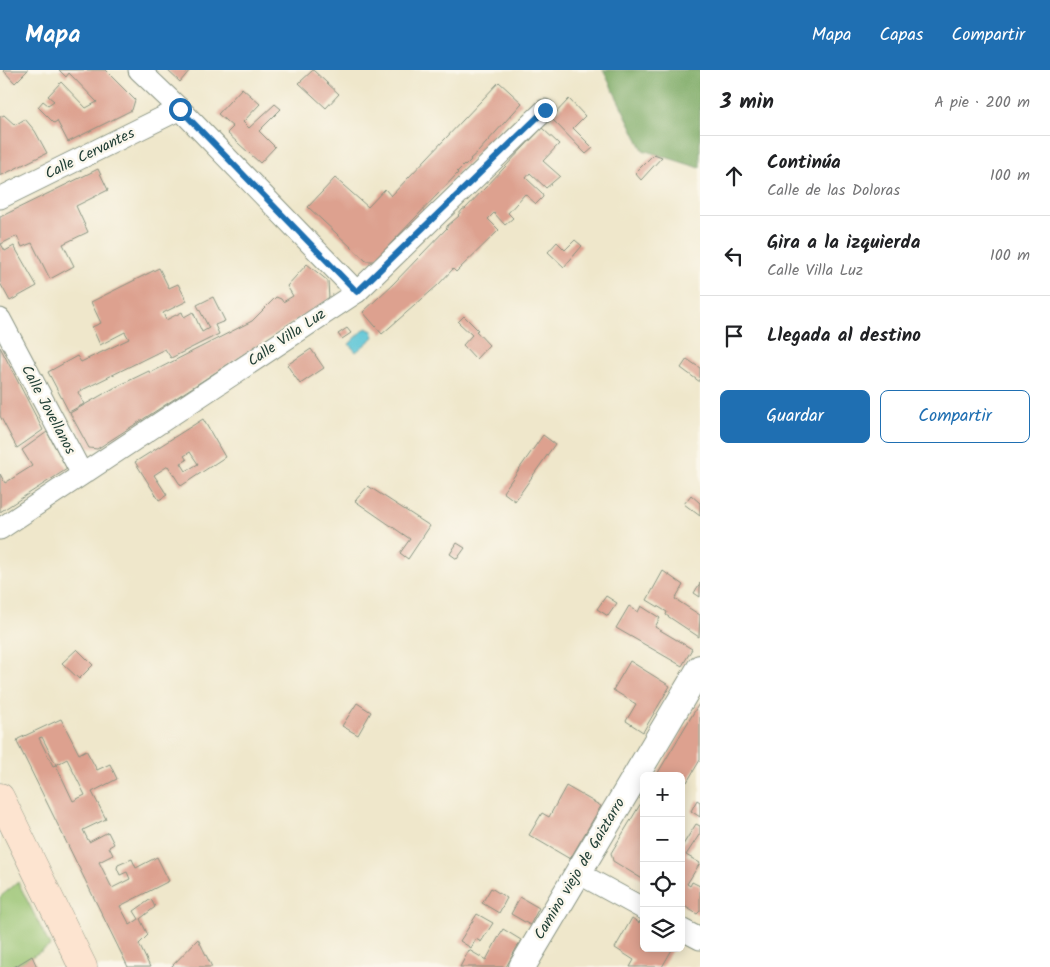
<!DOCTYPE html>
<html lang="es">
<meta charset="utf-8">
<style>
body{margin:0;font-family:Kalam,sans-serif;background:#f2f2f2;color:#202124}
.controls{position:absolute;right:15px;bottom:15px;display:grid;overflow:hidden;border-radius:8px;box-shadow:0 2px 12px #0003}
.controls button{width:45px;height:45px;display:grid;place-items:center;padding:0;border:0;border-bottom:1px solid #e0e0e0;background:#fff;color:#202124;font:25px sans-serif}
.stop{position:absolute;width:15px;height:15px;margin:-11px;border:4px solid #1f6fb2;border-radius:50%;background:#fff}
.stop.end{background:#1f6fb2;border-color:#fff;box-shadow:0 1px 5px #0008}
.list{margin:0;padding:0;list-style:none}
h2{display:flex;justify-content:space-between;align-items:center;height:65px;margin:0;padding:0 20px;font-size:21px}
h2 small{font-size:16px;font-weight:400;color:#757577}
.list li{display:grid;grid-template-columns:32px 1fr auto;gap:15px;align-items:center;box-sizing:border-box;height:80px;padding:0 20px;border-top:1px solid #e0e0e0}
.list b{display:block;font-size:19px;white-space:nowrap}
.list p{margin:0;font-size:16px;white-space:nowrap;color:#757577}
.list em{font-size:16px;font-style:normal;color:#757577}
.actions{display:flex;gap:10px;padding:15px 20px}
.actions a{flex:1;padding:11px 0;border:1px solid #1f6fb2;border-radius:8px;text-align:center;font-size:18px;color:#1f6fb2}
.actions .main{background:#1f6fb2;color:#fff}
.icon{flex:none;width:28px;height:28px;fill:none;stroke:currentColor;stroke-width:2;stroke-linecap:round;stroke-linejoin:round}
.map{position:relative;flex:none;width:700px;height:897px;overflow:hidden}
header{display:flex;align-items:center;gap:30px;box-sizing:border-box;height:70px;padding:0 25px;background:#1f6fb2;color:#fff}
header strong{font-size:24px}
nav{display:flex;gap:28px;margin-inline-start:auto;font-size:18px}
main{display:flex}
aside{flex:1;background:#fff}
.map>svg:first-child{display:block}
.green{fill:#97c26f;stroke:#5b8052}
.forest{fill:#79a862;stroke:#4c724b}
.water{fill:#5ac4d5;stroke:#3c8084}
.building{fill:#dda18f;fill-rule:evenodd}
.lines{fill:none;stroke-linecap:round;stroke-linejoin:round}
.minor-casing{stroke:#879280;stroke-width:23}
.tertiary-casing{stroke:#879280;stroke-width:28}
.secondary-casing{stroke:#879280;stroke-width:29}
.minor{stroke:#fff;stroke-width:21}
.tertiary{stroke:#fff;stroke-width:26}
.secondary{stroke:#fde4d0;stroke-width:28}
.route{stroke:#1f6fb2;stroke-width:6}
.labels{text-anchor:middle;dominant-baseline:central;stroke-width:5;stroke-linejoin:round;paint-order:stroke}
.street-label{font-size:15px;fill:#1f3d34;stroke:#fbf7ec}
</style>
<header>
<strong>Mapa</strong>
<nav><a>Mapa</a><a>Capas</a><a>Compartir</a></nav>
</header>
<main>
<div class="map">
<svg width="700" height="897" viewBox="0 0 700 897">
<rect width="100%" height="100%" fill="#fbf7ec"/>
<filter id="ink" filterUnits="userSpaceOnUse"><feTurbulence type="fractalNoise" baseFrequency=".02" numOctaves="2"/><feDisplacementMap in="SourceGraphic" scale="10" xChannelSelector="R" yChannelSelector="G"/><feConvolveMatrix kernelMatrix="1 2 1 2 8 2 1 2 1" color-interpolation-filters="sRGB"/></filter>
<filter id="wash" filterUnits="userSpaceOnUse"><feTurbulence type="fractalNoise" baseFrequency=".0096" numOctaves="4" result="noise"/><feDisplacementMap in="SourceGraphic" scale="20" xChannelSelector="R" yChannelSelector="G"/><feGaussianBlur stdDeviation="1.12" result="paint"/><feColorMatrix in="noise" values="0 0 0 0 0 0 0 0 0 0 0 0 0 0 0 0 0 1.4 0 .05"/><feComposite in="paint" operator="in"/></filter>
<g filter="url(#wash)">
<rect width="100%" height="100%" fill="#efe7cb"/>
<polygon class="green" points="18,812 50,876 14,897 0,897 0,827"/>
<polygon class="forest" points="603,0 700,0 700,98 643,80"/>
<polygon class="water" points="366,258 372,261 374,267 356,282 349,274"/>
<g id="blocks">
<g class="building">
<polygon points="3,0 28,0 15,13"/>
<polygon points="59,0 105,0 135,30 132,40 68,72 57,51 54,53 38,37 43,31 48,35 54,31 48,26 61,12 86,38 97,32 69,3 66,7"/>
<polygon points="167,0 190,0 180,12"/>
<polygon points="313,0 339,24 326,38 299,13"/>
<polygon points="499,12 522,33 478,82 470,89 471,90 465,96 464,95 457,102 458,103 374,191 366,191 308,137 335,108 368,137 385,119 391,126"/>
<polygon points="242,18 260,34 243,52 249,58 275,34 281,39 259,61 275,77 260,93 227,63 233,57 218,44"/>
<polygon points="569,29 585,46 573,58 593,78 586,84 551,48"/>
<polygon points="4,45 15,55 25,49 35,61 47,83 0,106 0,47"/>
<polygon points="542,58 559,74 543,91 560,106 546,118 530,103 526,108 542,123 543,127 536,134 525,124 508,143 513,148 505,155 494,143 488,149 499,160 456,202 453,199 438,215 382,264 363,242 393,214 447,158 447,156 459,146 458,145 463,139 465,139"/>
<polygon points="654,84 662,87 641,110 635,103"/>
<polygon points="98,99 108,120 76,136 88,162 63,174 74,196 50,209 32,173 22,177 17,166 1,174 5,181 14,176 37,216 10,231 0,213 0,147"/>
<polygon points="575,170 582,176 564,197 548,182 557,172 565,180"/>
<polygon points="307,194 328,211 329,229 97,379 89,378 70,343 114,318 149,301 150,303 252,251 276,227 281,229 283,232 293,226 287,216"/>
<polygon points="159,198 169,218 178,214 187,231 163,243 166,250 182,242 184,247 193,242 202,262 209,258 197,235 213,227 225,251 215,255 219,264 171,288 165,279 78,322 84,334 69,342 48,302 77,286 81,292 129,269 125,262 100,275 92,257 101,253 91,232"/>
<polygon points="464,246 478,260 476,261 489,275 476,289 463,275 472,265 458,252"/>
<polygon points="347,258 351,263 342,269 338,264"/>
<polygon points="0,277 43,360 17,378 0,346"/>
<polygon points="311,279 324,298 300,314 287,295"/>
<polygon points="687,289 700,298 700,312 681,298"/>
<path d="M 203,349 L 225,387 L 181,416 L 168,396 L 154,405 L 167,425 L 159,430 L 135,392 ZM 190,382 L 198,394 L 186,401 L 181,393 L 187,390 L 184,386 Z"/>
<polygon points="47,362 67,399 0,442 0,404 5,413 32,396 22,380"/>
<polygon points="543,365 555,374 515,431 503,422"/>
<polygon points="368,416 430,456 408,489 400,483 410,469 355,431"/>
<polygon points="691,425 700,433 700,446 684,434"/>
<polygon points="457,473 465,478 457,489 450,484"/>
<polygon points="663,501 683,515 675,529 700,545 699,567 666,545 667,542 647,530"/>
<polygon points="700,513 700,527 694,523"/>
<polygon points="606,526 617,533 608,546 597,539"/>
<polygon points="629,536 638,542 641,536 660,548 655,557 692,579 682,596 616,558"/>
<polygon points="77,579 93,595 79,609 62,593"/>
<polygon points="630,591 670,616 643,662 626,651 636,634 613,620"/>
<polygon points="700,632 700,690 687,712 681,708 681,706 656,706"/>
<polygon points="357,633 371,642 358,665 342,656"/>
<path d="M 61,649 L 79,684 L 86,680 L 97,700 L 110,694 L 117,709 L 92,722 L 106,749 L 83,760 L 89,772 L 108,762 L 114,774 L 109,777 L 113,785 L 99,792 L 112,818 L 130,809 L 127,802 L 120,805 L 117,798 L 118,795 L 132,789 L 136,798 L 157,787 L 169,811 L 120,836 L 130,855 L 139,849 L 134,841 L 151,829 L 155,837 L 140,849 L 148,865 L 139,874 L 150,897 L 128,897 L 17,672 L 18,669 ZM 42,667 L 56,695 L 67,689 L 85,725 L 73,731 L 56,695 L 53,696 L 39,668 Z"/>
<polygon points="566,716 601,736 570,789 529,765 542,743 549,747"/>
<polygon points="644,728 644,810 613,791 611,783"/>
<polygon points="697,730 700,732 700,747 691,741"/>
<polygon points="696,754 700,756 700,765 699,765 686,785 700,793 687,814 690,816 692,812 700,816 700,841 697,844 681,834 681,778"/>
<polygon points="491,818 507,828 499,843 482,833"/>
<polygon points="520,827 539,838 530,855 511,844"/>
<polygon points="477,844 493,853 481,872 476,869 471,878 460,871"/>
<polygon points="632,848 639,853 640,851 644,853 644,878 673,878 662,897 630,897 634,890 615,878"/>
<polygon points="503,859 521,870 506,897 460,897 469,880 486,890"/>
<polygon points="198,869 212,897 171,897"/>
<polygon points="32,886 37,897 14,897"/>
</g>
</g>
</g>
<g filter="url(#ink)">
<use href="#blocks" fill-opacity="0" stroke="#879280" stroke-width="1"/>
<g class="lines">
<defs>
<g id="minor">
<polyline points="139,0 180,39 357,222"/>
<polyline points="0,128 180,39"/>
<polyline points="0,249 82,404"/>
<polyline points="0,459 357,222 545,40"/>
<polyline points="578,803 644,839"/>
<polyline points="681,859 700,869"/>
</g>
<polyline id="tertiary" points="522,897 700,598"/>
<polyline id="secondary" points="0,727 83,897"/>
</defs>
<use href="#minor" class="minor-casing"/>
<use href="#tertiary" class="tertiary-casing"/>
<use href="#secondary" class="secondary-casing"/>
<use href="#minor" class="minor"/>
<use href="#tertiary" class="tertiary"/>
<use href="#secondary" class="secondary"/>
</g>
</g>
<g class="lines" filter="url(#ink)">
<polyline class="route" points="180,39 357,222 545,40"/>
</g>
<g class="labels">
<g class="street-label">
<text transform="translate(90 84) rotate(-26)">Calle Cervantes</text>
<text transform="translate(287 268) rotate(-34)">Calle Villa Luz</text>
<text transform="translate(48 340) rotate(62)">Calle Jovellanos</text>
<text transform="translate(580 799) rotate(-59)">Camino viejo de Gaiztarro</text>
</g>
</g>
</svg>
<div class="controls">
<button>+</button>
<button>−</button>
<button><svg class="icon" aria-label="locate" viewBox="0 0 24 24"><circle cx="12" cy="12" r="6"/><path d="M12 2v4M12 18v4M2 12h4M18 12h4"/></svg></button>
<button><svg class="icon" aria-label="layers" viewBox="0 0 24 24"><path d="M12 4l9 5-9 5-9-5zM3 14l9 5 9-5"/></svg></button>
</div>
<div class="stop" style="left:180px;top:39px"></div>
<div class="stop end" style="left:545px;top:40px"></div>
</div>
<aside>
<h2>3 min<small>A pie · 200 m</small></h2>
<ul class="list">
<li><svg class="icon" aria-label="ahead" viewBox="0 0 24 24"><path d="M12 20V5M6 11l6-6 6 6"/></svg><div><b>Continúa</b><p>Calle de las Doloras</p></div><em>100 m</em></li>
<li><svg class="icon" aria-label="left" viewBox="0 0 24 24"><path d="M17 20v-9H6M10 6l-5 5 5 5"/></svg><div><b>Gira a la izquierda</b><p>Calle Villa Luz</p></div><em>100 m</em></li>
<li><svg class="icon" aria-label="arrive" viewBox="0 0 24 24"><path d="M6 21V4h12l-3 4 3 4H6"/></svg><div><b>Llegada al destino</b></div></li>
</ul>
<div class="actions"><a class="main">Guardar</a><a>Compartir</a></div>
</aside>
</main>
